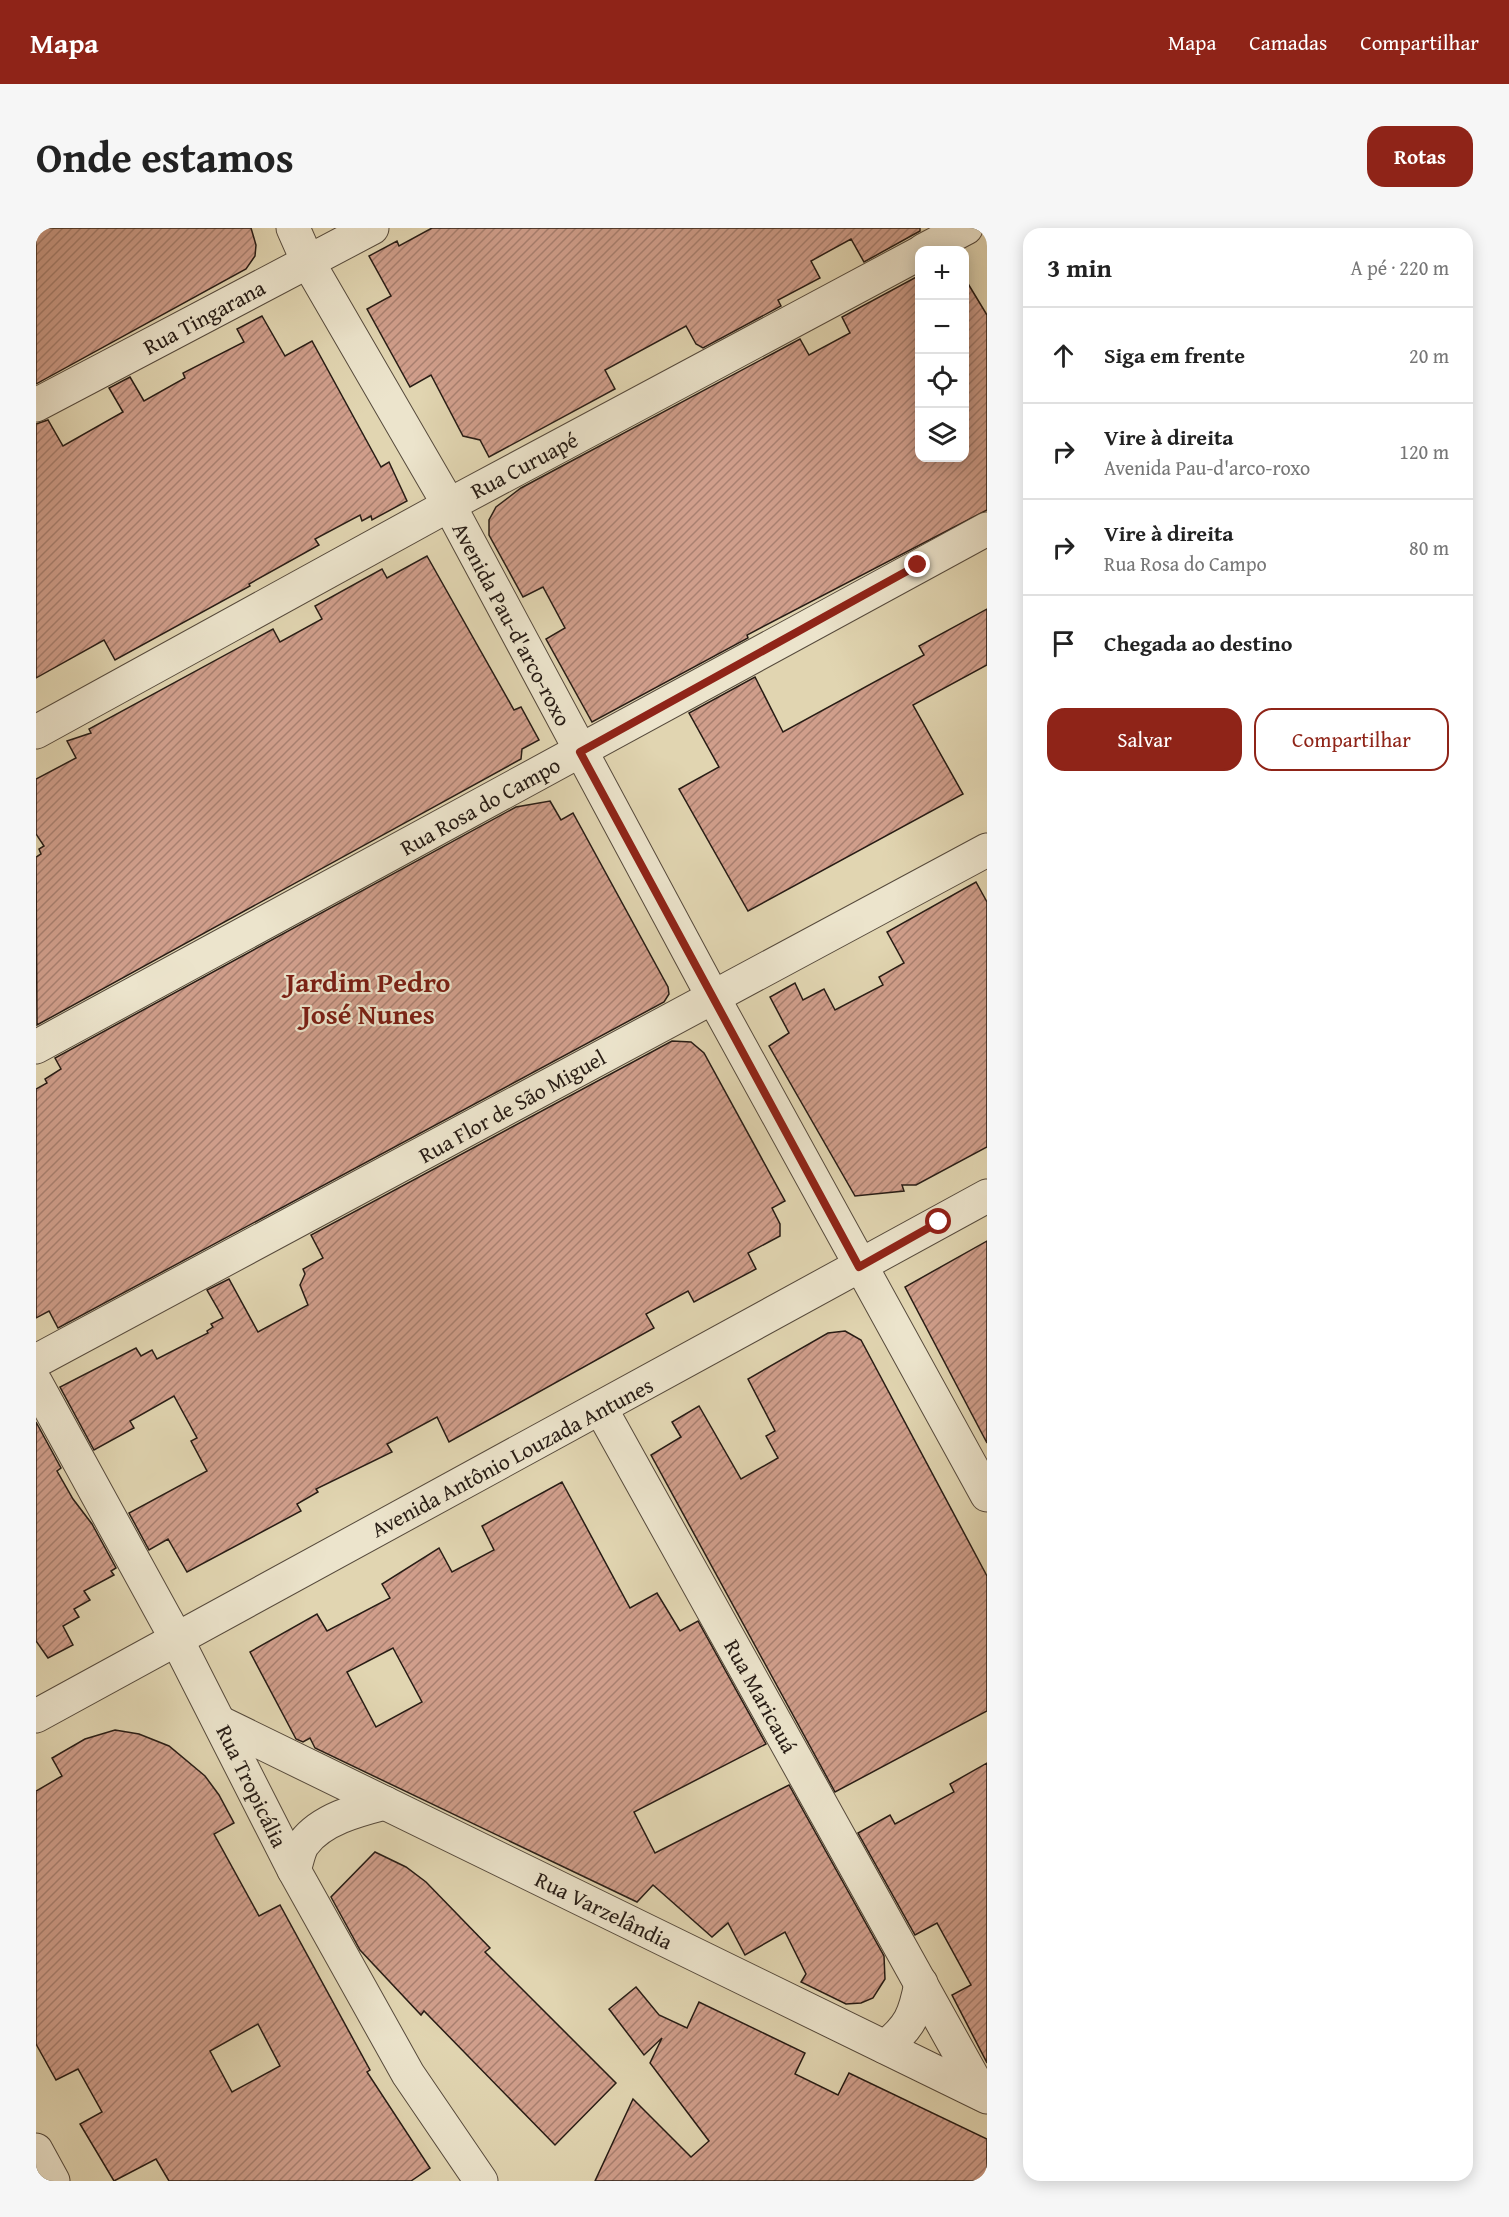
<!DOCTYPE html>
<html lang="pt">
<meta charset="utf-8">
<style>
body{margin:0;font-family:"Gentium Book Plus",serif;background:#f6f6f6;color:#222}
.controls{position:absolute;right:18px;top:18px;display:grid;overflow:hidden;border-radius:12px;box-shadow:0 3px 15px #0003}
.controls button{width:54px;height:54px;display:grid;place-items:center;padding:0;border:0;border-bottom:2px solid #e0e0e0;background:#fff;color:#222;font:30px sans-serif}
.stop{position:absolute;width:18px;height:18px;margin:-14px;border:4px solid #8f2418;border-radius:50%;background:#fff}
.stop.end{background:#8f2418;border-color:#fff;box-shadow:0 2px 6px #0008}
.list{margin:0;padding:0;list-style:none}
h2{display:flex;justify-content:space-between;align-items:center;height:78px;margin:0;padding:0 24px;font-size:26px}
h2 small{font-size:20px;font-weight:400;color:#767676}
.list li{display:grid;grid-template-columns:39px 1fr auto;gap:18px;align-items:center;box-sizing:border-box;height:96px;padding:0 24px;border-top:2px solid #e0e0e0}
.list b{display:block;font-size:22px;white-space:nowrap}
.list p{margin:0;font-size:20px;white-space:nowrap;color:#767676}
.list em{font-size:20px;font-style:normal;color:#767676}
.actions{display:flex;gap:12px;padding:18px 24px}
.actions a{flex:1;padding:14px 0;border:2px solid #8f2418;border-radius:18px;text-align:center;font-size:21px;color:#8f2418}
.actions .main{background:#8f2418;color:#fff}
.icon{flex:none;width:33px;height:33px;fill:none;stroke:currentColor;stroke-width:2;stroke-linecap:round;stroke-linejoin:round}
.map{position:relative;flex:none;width:951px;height:1953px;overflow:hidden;border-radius:18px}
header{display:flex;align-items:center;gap:36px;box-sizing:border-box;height:84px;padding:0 30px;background:#8f2418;color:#fff}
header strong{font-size:28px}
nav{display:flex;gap:33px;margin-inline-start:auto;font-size:21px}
.intro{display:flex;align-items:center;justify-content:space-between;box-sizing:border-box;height:144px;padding:0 36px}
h1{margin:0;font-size:42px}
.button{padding:15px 27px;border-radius:18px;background:#8f2418;color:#fff;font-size:21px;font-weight:700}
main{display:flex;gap:36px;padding:0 36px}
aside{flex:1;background:#fff;border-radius:18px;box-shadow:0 3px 15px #0003}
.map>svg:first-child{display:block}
.building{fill:url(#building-hatch);stroke:#271c15;stroke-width:1.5;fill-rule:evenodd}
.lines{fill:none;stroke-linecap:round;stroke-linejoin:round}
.minor-casing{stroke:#564a3c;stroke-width:35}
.tertiary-casing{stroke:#564a3c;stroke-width:35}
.minor{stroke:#ece4cc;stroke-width:33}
.tertiary{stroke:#ece4cc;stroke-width:33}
.route{stroke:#8f2418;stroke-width:8}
.labels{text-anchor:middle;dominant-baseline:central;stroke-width:4.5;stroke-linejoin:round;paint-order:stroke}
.street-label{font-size:22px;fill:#271c15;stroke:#ece4cc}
.district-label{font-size:28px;font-weight:bold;fill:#7a1f14;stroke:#ece4cc}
</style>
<header>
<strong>Mapa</strong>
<nav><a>Mapa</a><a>Camadas</a><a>Compartilhar</a></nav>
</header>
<div class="intro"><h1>Onde estamos</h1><a class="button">Rotas</a></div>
<main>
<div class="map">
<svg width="951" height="1953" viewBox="0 0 951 1953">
<defs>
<pattern id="building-hatch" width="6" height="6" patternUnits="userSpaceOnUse" patternTransform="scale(1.5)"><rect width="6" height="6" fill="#d09e8b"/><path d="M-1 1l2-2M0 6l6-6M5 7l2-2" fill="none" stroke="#a98070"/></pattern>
</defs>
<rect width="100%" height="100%" fill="#e1d5b1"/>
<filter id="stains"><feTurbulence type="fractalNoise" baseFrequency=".00333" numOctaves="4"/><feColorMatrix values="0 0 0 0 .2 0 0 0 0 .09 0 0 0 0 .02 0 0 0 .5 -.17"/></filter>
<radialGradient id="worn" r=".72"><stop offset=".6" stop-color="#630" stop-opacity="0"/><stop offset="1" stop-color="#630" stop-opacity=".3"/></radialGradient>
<g class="building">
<polygon points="0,0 215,0 220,17 219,28 210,41 0,156"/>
<polygon points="396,0 884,0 884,3 828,34 815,11 775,33 784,50 742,72 745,78 667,120 660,116 650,98 569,142 579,161 453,229 444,212 427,208 395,147 374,159 331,81 355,68 333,28 361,13 363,18"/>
<polygon points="884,47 884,230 928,230 928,49 951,87 951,282 711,407 712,410 556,494 510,411 529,400 507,359 487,369 453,307 453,292 460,279 485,260 764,111 773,127 814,105 806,89"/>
<polygon points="226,88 249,128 276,113 345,239 353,234 371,273 336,292 335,288 326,293 324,287 279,311 283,317 213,356 214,358 79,432 68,412 0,450 0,196 12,192 27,218 87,184 73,160 94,149 108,173 149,150 147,145 208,114 201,101"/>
<polygon points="391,328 478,482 485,479 503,512 486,521 485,531 1,797 0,629 5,626 3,621 8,618 0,606 0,551 40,530 31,513 55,505 53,501 237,401 244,414 286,391 279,378 346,341 351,350"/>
<polygon points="951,381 951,437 877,477 927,566 712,683 643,561 683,539 653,485 719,449 747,504 888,427 883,418"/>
<polygon points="514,573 525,592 537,585 632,759 633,766 628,774 22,1100 13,1083 0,1090 0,861 11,855 9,851 25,841 19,830 480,579"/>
<polygon points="940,654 951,674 951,919 880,957 866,957 868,963 819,968 733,818 753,805 734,769 759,755 767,772 788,761 799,782 847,757 843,749 868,735 851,704"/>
<polygon points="636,813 655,814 668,825 749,973 736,980 744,996 744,1008 712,1025 720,1041 658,1074 652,1063 610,1086 618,1100 413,1214 401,1189 351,1216 356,1224 280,1261 282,1264 261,1276 265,1283 151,1344 132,1311 113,1322 93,1285 171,1243 155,1213 161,1210 138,1168 94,1193 98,1200 58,1222 24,1159 100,1120 105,1128 116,1122 121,1131 172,1105 171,1103 177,1099 175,1096 187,1090 171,1062 193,1051 222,1104 272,1077 264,1057 269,1046 267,1041 287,1030 275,1007"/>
<polygon points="951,1013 951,1215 869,1059"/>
<polygon points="809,1103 825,1112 951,1348 951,1483 799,1564 615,1227 645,1209 636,1194 663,1178 705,1251 742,1230 730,1208 739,1203 712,1151 792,1105"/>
<polygon points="0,1194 25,1240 21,1243 37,1271 56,1296 80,1340 75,1343 78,1347 48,1363 54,1372 38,1381 43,1389 27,1398 37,1417 12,1430 0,1413"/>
<path d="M 526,1254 L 594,1380 L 621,1365 L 644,1403 L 662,1393 L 730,1516 L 598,1584 L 619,1625 L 753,1557 L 848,1728 L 849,1751 L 837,1770 L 825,1775 L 810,1776 L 765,1754 L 770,1746 L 749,1704 L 709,1727 L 692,1695 L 676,1709 L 617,1657 L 601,1674 L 279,1520 L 274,1510 L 267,1514 L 260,1511 L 214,1424 L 281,1386 L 291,1403 L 354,1370 L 346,1356 L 403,1320 L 416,1344 L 458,1322 L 446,1298 ZM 357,1420 L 386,1474 L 340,1499 L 311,1444 Z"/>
<path d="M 79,1502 L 103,1506 L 133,1518 L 169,1548 L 183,1567 L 198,1595 L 178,1606 L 223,1688 L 244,1677 L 334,1842 L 331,1844 L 394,1940 L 375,1953 L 133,1953 L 120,1931 L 78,1953 L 44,1896 L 66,1884 L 42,1841 L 20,1852 L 0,1816 L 0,1563 L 26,1548 L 16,1530 L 49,1511 ZM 222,1796 L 244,1838 L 196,1864 L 174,1823 Z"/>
<polygon points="951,1535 951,1835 916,1767 935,1757 901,1695 879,1707 822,1605 854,1587 859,1596 918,1564 914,1556"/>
<polygon points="339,1624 370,1639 390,1654 454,1720 449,1724 580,1855 519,1917 388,1783 385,1787 324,1722 295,1669"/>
<polygon points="600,1759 623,1787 651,1800 663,1774 769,1825 759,1846 802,1867 813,1845 951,1911 951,1953 559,1953 597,1871 655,1929 673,1913 614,1835 626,1810 608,1827 573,1781"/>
</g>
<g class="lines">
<defs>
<g id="minor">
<polyline points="257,0 272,34 413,277 677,769 951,1267"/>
<polyline points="888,22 930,0"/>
<polyline points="0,177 336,0"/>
<polyline points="0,504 413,277 884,25"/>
<polyline points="0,819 951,301"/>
<polyline points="0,1133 951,622"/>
<polyline points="0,1155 140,1410 258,1642 372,1846 445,1953"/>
<polyline points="565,1181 946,1866"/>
<polyline points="0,1488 951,968"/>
<polyline points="185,1495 951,1869"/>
<path d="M 258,1642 C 261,1634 263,1621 268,1615 C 286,1591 322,1582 349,1575"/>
<path d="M 849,1819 C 874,1799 879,1787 885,1755"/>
</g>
<polyline id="tertiary" points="0,1922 17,1953"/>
</defs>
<use href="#minor" class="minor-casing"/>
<use href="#tertiary" class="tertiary-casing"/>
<use href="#minor" class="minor"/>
<use href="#tertiary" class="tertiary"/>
</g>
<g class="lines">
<polyline class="route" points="882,337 544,524 823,1039 903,994"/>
</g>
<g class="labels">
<g class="street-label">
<text transform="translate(168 89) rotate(-28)">Rua Tingarana</text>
<text transform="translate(488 237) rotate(-28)">Rua Curuapé</text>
<text transform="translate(476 396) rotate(62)">Avenida Pau-d'arco-roxo</text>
<text transform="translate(444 578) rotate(-29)">Rua Rosa do Campo</text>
<text transform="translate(476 878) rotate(-29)">Rua Flor de São Miguel</text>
<text transform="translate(476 1229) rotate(-28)">Avenida Antônio Louzada Antunes</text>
<text transform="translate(725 1468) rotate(61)">Rua Maricauá</text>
<text transform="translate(216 1558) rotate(64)">Rua Tropicália</text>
<text transform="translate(568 1682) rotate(26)">Rua Varzelândia</text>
</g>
<g class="district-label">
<text x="332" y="753">Jardim Pedro<tspan x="332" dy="32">José Nunes</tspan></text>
</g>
</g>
<rect width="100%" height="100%" filter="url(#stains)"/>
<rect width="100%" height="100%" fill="url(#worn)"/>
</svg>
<div class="controls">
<button>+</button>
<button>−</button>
<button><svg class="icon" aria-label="locate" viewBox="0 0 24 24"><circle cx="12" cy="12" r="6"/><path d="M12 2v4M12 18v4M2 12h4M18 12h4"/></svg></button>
<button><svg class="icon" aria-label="layers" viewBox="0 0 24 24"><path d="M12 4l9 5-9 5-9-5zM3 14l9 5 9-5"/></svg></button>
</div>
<div class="stop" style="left:903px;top:994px"></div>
<div class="stop end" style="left:882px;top:337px"></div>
</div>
<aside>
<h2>3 min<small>A pé · 220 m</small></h2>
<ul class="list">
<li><svg class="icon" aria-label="ahead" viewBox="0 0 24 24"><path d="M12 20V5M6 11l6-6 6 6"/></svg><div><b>Siga em frente</b></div><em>20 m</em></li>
<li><svg class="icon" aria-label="right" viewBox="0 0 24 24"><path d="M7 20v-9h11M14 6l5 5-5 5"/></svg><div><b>Vire à direita</b><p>Avenida Pau-d'arco-roxo</p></div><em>120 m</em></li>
<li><svg class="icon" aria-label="right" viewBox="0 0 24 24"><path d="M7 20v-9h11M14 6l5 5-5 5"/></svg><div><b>Vire à direita</b><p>Rua Rosa do Campo</p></div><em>80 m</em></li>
<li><svg class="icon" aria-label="arrive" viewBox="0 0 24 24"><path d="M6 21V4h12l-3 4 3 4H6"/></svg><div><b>Chegada ao destino</b></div></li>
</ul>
<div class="actions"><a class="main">Salvar</a><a>Compartilhar</a></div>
</aside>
</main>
